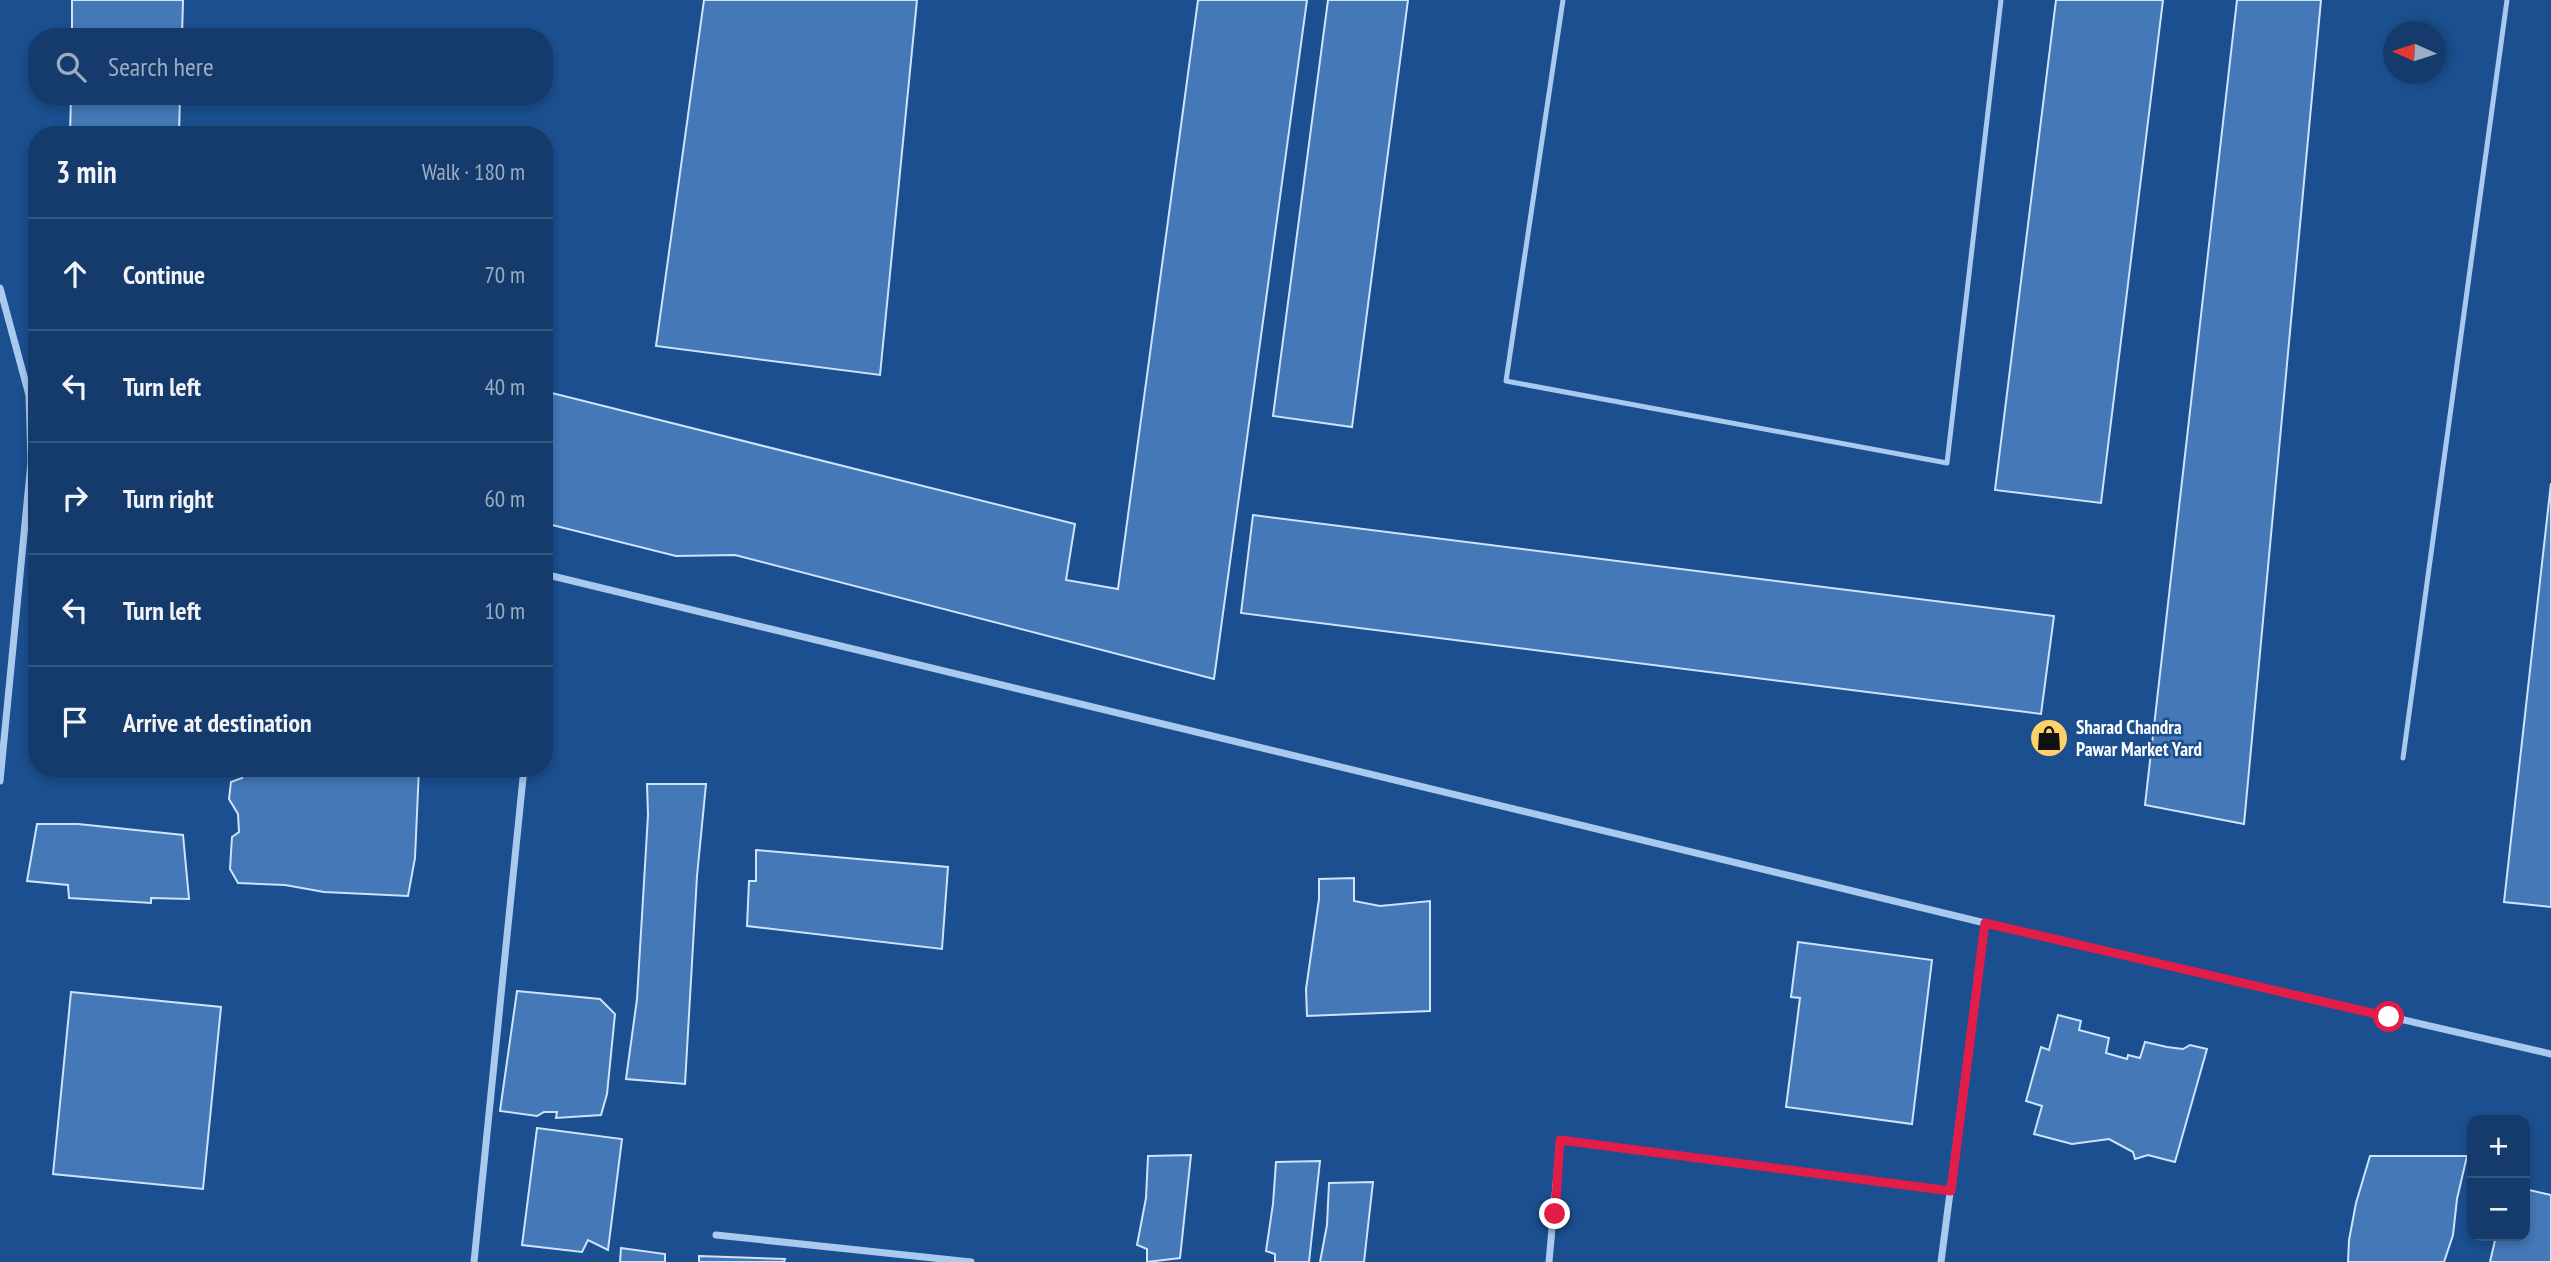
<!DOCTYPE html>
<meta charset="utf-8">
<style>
body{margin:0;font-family:"PT Sans Narrow",sans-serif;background:#1d4271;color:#f1f3f6}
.controls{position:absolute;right:21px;bottom:21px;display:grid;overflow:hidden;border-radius:14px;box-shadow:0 4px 10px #0003}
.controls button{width:63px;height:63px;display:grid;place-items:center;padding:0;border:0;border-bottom:2px solid #33557e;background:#143b6b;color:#f1f3f6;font:35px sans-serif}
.compass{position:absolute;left:2383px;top:21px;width:63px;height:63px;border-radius:50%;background:#143b6b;box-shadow:0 4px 10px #0003;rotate:273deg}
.stop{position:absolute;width:21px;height:21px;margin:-16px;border:5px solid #e11d48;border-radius:50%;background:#fff}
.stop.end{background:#e11d48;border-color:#fff;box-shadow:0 2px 7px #0008}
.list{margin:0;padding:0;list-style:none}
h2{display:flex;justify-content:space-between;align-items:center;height:91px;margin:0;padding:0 28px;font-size:30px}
h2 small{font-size:23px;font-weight:400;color:#9dadc1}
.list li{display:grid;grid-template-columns:46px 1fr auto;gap:21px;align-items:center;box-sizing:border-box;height:112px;padding:0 28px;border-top:2px solid #33557e}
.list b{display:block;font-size:26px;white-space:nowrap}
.list em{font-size:23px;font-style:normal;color:#9dadc1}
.icon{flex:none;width:38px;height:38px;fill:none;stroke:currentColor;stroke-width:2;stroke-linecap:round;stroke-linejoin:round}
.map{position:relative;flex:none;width:2551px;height:1262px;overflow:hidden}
.search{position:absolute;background:#143b6b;box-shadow:0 4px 10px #0003;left:28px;top:28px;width:525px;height:77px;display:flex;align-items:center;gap:18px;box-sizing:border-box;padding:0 24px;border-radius:28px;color:#9dadc1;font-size:26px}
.panel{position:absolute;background:#143b6b;box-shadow:0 4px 10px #0003;left:28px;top:126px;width:525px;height:651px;border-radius:28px}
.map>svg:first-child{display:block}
.building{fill:#4478b7;stroke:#cfe3fa;stroke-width:2}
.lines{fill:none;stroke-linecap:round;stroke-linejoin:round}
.lane{stroke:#a9c9ee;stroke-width:5}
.street{stroke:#a9c9ee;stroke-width:7}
.route{stroke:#e11d48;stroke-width:9}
.labels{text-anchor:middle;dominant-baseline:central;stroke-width:5;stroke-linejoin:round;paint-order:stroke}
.poi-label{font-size:19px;font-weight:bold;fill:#fff;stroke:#1b4f8f;text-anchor:start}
</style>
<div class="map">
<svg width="2551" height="1262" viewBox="0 0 2551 1262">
<rect width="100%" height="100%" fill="#1b4f8f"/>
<g class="building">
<polygon points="72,0 183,0 182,37 72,37"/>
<polygon points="704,0 917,0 880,375 656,346"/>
<polygon points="1198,0 1307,0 1214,679 735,555 676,556 544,523 544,391 1075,524 1066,580 1118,589"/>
<polygon points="1328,0 1408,0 1352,427 1273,416"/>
<polygon points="2056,0 2163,0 2101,503 1995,490"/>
<polygon points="2237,0 2321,0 2244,824 2145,805"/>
<polygon points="71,96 180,96 179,135 70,135"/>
<polygon points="2551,483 2551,907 2504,902"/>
<polygon points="1253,515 2054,616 2041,714 1241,613"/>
<polygon points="243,768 419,768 415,858 408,896 324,892 285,885 238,883 230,869 232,837 239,832 238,814 229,799 231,782 242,778"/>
<polygon points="647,784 706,784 697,876 685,1084 626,1079 637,999 648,815"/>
<polygon points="37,824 78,824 183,835 189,899 151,898 151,903 69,898 68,885 27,881"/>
<polygon points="756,850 948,867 942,949 747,926 749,881 756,881"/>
<polygon points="1354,878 1354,901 1380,906 1430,901 1430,1011 1307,1016 1306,989 1319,899 1319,879"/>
<polygon points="1798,942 1932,960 1912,1124 1786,1107 1800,998 1791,997"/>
<polygon points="517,991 600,999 615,1014 607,1094 601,1115 556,1118 557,1112 544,1112 537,1116 500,1111"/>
<polygon points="71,992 221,1007 203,1189 53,1174"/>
<polygon points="2058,1015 2081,1021 2079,1030 2109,1038 2106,1053 2127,1059 2128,1055 2140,1058 2145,1042 2167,1047 2183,1049 2190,1045 2207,1049 2175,1162 2148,1155 2135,1159 2133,1152 2109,1139 2072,1144 2034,1134 2042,1106 2026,1101 2041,1047 2049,1050"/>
<polygon points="537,1128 622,1139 608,1250 588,1240 582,1252 522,1245"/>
<polygon points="1191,1155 1180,1258 1147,1262 1147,1249 1137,1245 1146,1198 1148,1156"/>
<polygon points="2370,1156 2467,1156 2457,1199 2453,1235 2444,1262 2348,1262 2349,1240 2356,1203"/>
<polygon points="1320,1161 1309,1262 1275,1262 1275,1254 1266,1251 1273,1204 1276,1162"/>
<polygon points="1373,1182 1364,1262 1320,1262 1327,1225 1329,1183"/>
<polygon points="2525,1189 2551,1195 2551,1262 2490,1262 2496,1236 2525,1236"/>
<polygon points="621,1248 665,1254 665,1262 620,1262"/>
<polygon points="699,1256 785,1259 784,1262 699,1262"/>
</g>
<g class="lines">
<g class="lane">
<polyline points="1563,0 1506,381 1947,463 2001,0"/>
<polyline points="2403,758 2507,0"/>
</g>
<g class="street">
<polyline points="0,288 29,395 31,462 37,463"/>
<polyline points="544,574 1985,923 1941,1262"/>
<polyline points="0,781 31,462"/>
<polyline points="1985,923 2551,1054"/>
<polyline points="716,1235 971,1262"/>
<polyline points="474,1262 524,768"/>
<polyline points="1549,1262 1560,1140 1951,1191"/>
</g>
</g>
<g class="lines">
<polyline class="route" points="1555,1214 1560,1140 1951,1191 1985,923 2389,1017"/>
</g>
<defs>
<symbol id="shop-disc" viewBox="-11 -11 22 22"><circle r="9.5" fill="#ffd166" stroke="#1b4f8f"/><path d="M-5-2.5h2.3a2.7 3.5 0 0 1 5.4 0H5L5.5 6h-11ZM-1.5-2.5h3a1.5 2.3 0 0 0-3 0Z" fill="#111"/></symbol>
</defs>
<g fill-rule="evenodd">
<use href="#shop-disc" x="2027" y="716" width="44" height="44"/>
</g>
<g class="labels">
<g class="poi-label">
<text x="2076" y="727">Sharad Chandra<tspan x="2076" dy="22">Pawar Market Yard</tspan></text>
</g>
</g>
</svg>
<div class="controls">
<button>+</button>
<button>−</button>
</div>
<svg class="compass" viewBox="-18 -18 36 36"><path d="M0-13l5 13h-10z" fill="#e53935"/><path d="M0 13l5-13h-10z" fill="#9dadc1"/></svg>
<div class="stop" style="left:2389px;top:1017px"></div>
<div class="stop end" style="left:1555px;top:1214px"></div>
<div class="search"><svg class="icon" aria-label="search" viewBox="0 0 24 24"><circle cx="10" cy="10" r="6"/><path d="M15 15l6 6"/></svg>Search here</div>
<section class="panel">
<h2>3 min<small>Walk · 180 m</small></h2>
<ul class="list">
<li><svg class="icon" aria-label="ahead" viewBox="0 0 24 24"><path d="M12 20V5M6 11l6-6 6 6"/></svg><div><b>Continue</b></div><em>70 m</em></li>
<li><svg class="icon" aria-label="left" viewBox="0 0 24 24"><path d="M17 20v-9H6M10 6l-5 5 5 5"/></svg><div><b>Turn left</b></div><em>40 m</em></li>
<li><svg class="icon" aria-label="right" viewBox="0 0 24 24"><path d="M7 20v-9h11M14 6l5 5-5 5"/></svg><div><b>Turn right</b></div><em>60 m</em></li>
<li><svg class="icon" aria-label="left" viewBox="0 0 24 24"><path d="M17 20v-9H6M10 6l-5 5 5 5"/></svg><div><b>Turn left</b></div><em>10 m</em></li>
<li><svg class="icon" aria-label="arrive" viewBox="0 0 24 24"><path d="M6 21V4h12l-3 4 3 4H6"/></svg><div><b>Arrive at destination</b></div></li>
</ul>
</section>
</div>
